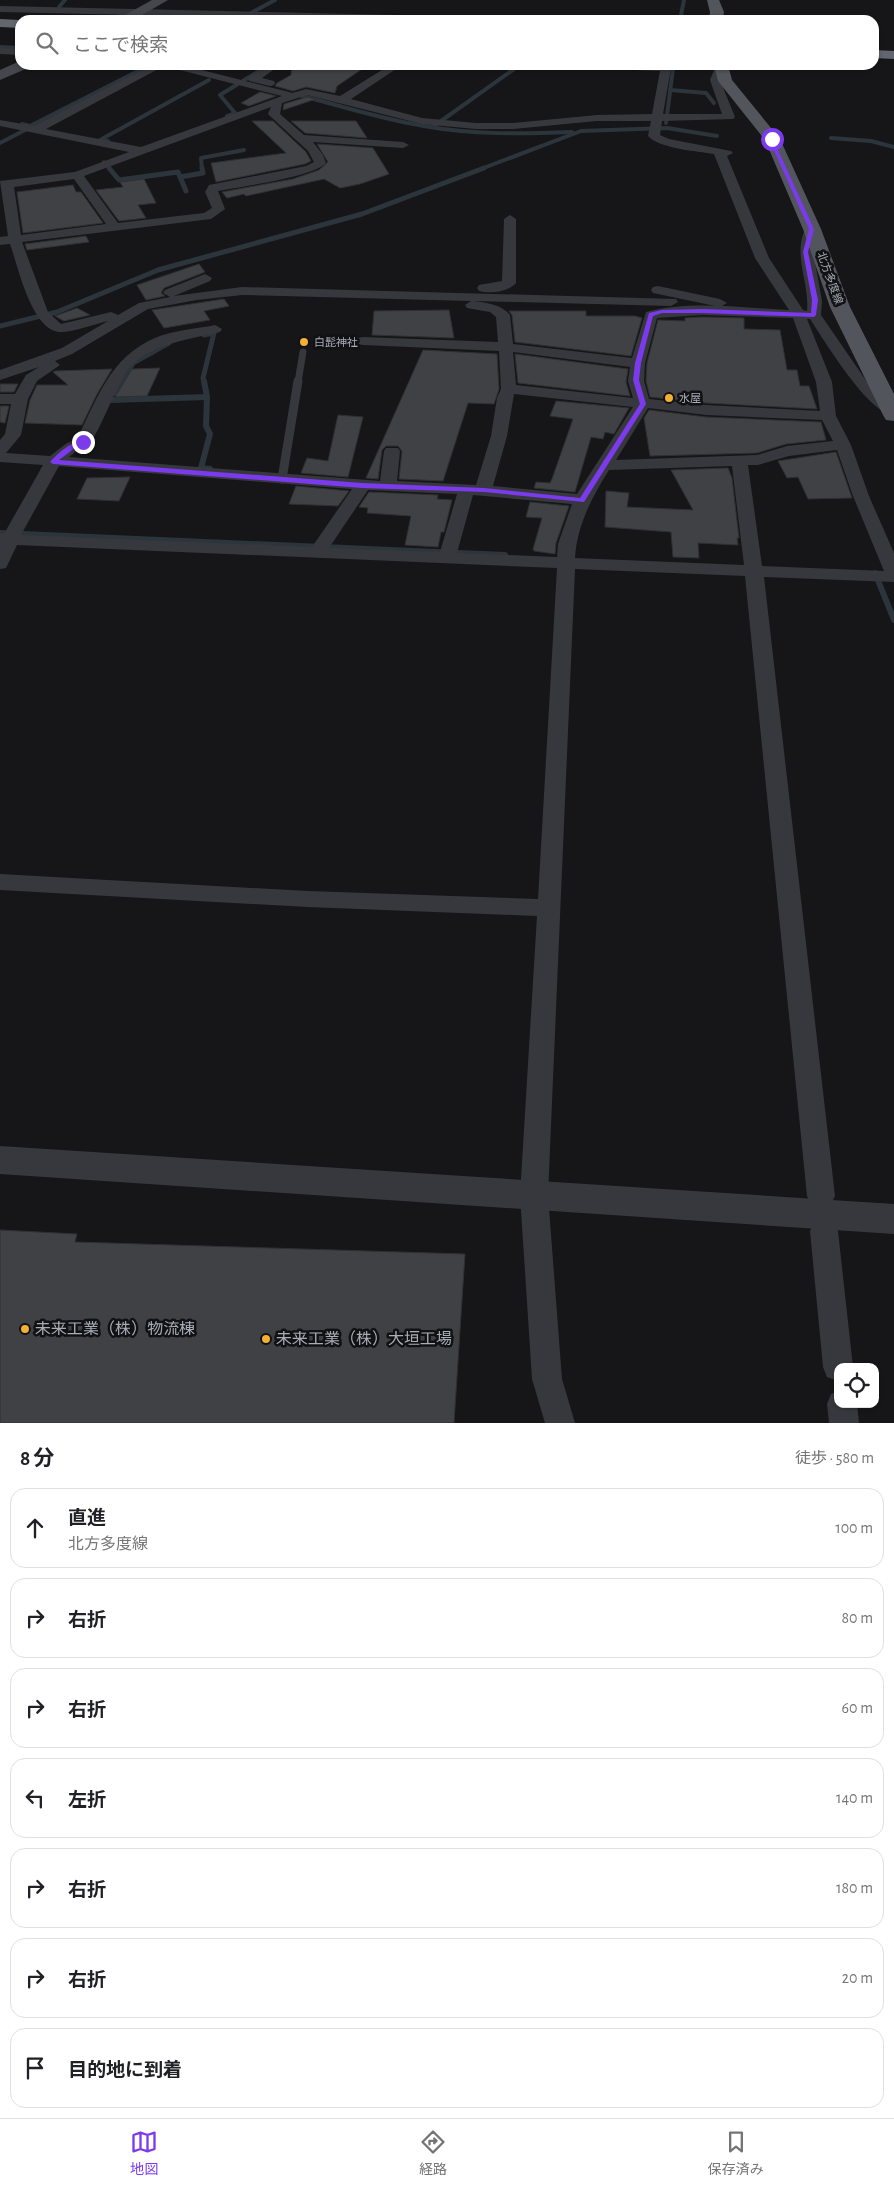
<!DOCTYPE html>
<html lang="ja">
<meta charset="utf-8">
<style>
body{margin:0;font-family:"Alegreya Sans","Noto Sans JP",sans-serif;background:#f6f6f6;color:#202124}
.controls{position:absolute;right:15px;bottom:15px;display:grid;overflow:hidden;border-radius:10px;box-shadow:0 1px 4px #0004}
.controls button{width:45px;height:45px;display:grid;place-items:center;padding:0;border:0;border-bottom:1px solid #e0e0e0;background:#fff;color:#202124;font:25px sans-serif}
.stop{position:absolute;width:15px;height:15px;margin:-11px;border:4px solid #7c3aed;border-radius:50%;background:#fff}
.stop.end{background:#7c3aed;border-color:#fff;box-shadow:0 1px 5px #0008}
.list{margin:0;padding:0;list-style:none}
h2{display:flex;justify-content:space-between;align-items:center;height:65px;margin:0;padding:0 20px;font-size:21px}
h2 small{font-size:16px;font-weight:400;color:#757577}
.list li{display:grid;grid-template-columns:32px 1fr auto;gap:15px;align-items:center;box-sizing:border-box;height:80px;margin:0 10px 10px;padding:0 10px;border:1px solid #e0e0e0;border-radius:15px}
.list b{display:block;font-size:19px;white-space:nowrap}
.list p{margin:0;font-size:16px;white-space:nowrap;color:#757577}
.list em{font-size:16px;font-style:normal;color:#757577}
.icon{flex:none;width:28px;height:28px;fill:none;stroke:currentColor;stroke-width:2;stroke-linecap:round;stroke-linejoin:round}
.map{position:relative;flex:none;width:894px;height:1423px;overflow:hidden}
.search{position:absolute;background:#fff;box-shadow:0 1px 4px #0004;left:15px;right:15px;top:15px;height:55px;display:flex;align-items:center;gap:12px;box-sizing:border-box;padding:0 18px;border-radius:15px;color:#757577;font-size:19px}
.sheet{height:695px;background:#fff}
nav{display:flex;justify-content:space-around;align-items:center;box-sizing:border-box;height:70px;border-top:1px solid #e0e0e0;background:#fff;font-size:14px;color:#757577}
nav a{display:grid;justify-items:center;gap:2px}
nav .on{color:#7c3aed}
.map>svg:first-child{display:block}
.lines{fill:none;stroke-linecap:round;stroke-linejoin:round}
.stream-far2{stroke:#2c353c;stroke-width:4}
.stream-far1{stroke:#2c353c;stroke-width:5}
.stream{stroke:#2c353c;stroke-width:6}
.building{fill:#404145;stroke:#303034}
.secondary-tunnel{stroke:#333438;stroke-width:14;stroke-dasharray:14 8;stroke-linecap:butt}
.service-far1{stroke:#37383d;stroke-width:7}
.service{stroke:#37383d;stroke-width:9}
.minor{fill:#37383d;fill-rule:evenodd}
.tertiary{fill:#37383d;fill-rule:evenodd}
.secondary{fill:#45474d;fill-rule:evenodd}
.primary{fill:#53555c;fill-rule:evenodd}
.motorway{fill:#63666e;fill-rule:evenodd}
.route{fill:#7c3aed}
.poi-dot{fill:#f2b134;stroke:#111113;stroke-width:2}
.labels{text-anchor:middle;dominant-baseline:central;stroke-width:5;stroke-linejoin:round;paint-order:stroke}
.far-street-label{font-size:11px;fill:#a8adb8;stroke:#111113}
.far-poi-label{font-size:11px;fill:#a8adb8;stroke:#111113;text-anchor:start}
.near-poi-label{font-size:16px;fill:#a8adb8;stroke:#111113;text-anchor:start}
</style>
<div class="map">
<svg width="894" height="1423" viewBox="0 0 894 1423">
<rect width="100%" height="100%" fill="#161618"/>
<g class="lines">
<g class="stream-far2">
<polyline points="59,7 65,0"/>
<polyline points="249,14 275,0"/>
<polyline points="680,20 684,0"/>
<polyline points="0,47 20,48"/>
<polyline points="670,90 706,93 714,103"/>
<path d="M 295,94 C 338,105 380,119 424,126 C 473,135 523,134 572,132"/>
<polyline points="227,116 235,113 220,95 269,65"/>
<polyline points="666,123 673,69"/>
<polyline points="22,124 30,126 150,65"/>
<polyline points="434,126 514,69 513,67 485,66"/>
<polyline points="831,138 871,141 894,147"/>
<polyline points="108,141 100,140 209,80"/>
<polyline points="0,143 25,130"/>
<polyline points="104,162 110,169"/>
<polyline points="202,169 201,158 244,150"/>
<polyline points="481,169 581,131 667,128 717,136"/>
</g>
<g class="stream-far1">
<polyline points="109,168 119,180 178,172 186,191"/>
<polyline points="180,177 203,173 202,168"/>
<polyline points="0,326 57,312 158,270 362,214 484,168"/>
<polyline points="122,382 133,363 169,343"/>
<polyline points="204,382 203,378 214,333 204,335"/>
</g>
<g class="stream">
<polyline points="204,381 207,397 206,426 210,434 201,468 210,469"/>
<polyline points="115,393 122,381"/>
<polyline points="111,400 207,397"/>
<polyline points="0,533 505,555"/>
<polyline points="875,573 894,620"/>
</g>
</g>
<g class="building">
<polygon points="292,65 368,65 337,86 335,93 306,87 293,91 275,86 277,83 291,75"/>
<polygon points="260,92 276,96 249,106 241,103"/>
<polygon points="307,97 316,99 283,110 284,104"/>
<polygon points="252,121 273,121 306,152 311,161 305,164 216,182 211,163 286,153"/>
<polygon points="291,121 356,121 367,138 305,133"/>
<polygon points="317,144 373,148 389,174 360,184 340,188 324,179 246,196 244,194 227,198 222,192 293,179 319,170 328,162"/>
<polygon points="144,179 156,203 138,205 146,218 119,221 96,190 123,187 120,182"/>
<polygon points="73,185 76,192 81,192 103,223 23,233 17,192"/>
<polygon points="86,236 89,242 27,250 25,244"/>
<polygon points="199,264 205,272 164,288 161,293 165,296 146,300 137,285"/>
<polygon points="224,299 229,306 204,311 210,320 164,328 152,310"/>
<polygon points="77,308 90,315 64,321 55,316"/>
<polygon points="449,310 454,338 372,335 374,311"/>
<polygon points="509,311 586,311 586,316 635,316 642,318 631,356 515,342 512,315"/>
<polygon points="702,317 744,318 744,329 780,330 787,370 797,370 800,386 809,386 817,409 706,403 650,397 646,381 647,363 658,320 685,321 685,318"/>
<polygon points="423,350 497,354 499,389 494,404 468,403 443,481 399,479 402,451 398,446 386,446 382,450 378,479 366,478"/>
<polygon points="515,354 628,369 626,382 630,396 518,383"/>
<polygon points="160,368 147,396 115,397 132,369"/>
<polygon points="112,369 97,394 82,425 25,423 30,400 37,385 68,385 53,372 55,371"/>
<polygon points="0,384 18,384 14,392 0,392"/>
<polygon points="556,401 629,408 614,434 605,432 603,439 591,437 575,492 534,488 536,482 550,483 552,479 573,419 550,416"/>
<polygon points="0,406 9,406 5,423 0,422"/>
<polygon points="649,410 706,417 821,422 826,440 786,444 757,453 650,456 644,418"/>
<polygon points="338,415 363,417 348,477 301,473 307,458 328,461"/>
<polygon points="836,452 852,498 808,499 798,477 787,478 778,461"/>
<polygon points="728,468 732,478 739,538 737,538 738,545 698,543 699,558 673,557 671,532 605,527 606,491 629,493 627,507 693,510 671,470"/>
<polygon points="130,477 119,501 77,499 87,478"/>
<polygon points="296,486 349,491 338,506 289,504"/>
<polygon points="369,492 438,495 437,499 452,500 444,532 441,532 438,547 405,545 411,516 367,513 368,508 359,507"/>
<polygon points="530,502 569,506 556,543 555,554 534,551 533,549 542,518 526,517"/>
<polygon points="0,1230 77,1234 75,1242 465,1254 454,1423 0,1423"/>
</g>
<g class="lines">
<polyline class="secondary-tunnel" points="121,20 132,15"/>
<polyline class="service-far1" points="298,382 303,352"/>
<polyline class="service" points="282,479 298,381"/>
<g class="minor">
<polygon points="0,6 488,17 493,20 359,20 0,12"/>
<polygon points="0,48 20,49 20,55 0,54"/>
<path d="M 152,65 L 182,65 L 293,93 L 306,89 L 340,96 L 390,65 L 402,65 L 351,99 L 422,118 L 476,123 L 513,123 L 597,115 L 652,114 L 660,71 L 580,68 L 575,65 L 670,66 L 671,68 L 663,114 L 722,114 L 710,80 L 716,65 L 726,65 L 720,80 L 735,117 L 733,119 L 662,121 L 660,135 L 669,139 L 731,151 L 733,153 L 727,156 L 769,258 L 803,310 L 807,311 C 810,282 791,253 807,226 L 817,226 L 818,229 L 813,251 L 822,301 L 821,315 L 867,382 L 894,405 L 894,415 C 869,415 824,340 810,319 L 807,319 L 832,382 L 836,416 L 851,445 L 869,496 L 894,553 L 894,582 L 764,577 L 835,1196 L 831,1204 L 821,1208 L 811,1204 L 807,1196 L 745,576 L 575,569 L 548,1195 L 562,1379 L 575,1423 L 545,1423 L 532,1379 L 520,1195 L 537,916 L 308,907 L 0,890 L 0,874 L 308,891 L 538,899 L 557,568 L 17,545 L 6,568 L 0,569 L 0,534 L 4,534 L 43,465 L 0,462 L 0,440 L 5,434 L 11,404 L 0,404 L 0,394 L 15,394 L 26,375 L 39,367 L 0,380 L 0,370 L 62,348 L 108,321 C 95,324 71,333 59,332 C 31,329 18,266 10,244 L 0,245 L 0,237 L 8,236 L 0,181 L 75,172 L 129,152 L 0,126 L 0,120 L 34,126 ZM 164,66 L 282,96 L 141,147 L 46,129 ZM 307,95 L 422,124 L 476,129 L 513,129 L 597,121 L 651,121 L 648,136 C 660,149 697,151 714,154 L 755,258 L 789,310 C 744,308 689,300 646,312 L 632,358 L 513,344 L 510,315 C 501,304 487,303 474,301 L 671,306 L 678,302 L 676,299 L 242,287 L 174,296 L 210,281 L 212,278 L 205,274 L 165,290 L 163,293 L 170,297 L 139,303 L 118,315 L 111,312 L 61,324 L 48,312 L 22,242 L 211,219 L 225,209 L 218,191 C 239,187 314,177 326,163 L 323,155 L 313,142 L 403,148 L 409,145 L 403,142 L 304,135 L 280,114 L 282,103 ZM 271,107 L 268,114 L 270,116 L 308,151 L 314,162 L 306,166 L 209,185 L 205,192 L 212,208 L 204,213 L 118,223 L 84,176 ZM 74,179 L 106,224 L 21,235 L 14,187 ZM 242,295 L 471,301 L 465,305 L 467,308 L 490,312 L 496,317 L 498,342 L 363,337 L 358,338 L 356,341 L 358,344 L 363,345 L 499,351 L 501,389 L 497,398 L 491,436 L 476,485 L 397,481 L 400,451 L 398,448 L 386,448 L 384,451 L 380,481 L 69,457 L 79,449 L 89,445 C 103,424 111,398 124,376 C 142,344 188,340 220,332 L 222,329 L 215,325 C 196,329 173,330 155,338 C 110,357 97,399 77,439 L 67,443 L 50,456 L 6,453 L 21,435 L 28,399 L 37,381 L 60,365 L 55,361 L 72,354 L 148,309 L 197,300 ZM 702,315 L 793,318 L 816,382 L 820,411 L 706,405 L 649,399 L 644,381 L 645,363 L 657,318 ZM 513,352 L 630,367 L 628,381 L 633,398 L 516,385 ZM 514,394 L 633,407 L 577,494 L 493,486 L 507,436 ZM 648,408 L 706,415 L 822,420 L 833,441 L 787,446 L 757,455 L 616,460 ZM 837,450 L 853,496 L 884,571 L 762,566 L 748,465 L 758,465 L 789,456 ZM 59,466 L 352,489 L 312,547 L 21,535 ZM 732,466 L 744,565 L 575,558 C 577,525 592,497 609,470 ZM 368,490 L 457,494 L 440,552 L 329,548 ZM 473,495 L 572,504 L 558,544 L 557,557 L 457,553 Z"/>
<polygon points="268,65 280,65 262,78 274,81 275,83 274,85 270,86 249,81 248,79 249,77"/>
<path d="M 510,215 L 516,219 L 516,283 C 508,292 491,294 479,291 L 477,288 L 479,285 L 502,281 L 504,219 Z"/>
<polygon points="658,286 720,299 727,303 720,307 653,293 651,290 653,287"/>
<polygon points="824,1219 834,1222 838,1231 853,1367 838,1367 838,1381 827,1377 823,1367 810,1231 814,1222"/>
<polygon points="838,1391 838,1404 857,1404 859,1423 829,1423 827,1404 831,1394"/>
</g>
<polygon class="tertiary" points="0,1146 894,1204 894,1234 0,1174"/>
<g class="secondary">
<polygon points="152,0 168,0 137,18 132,19 125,15"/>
<polygon points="20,61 20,65 30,65 28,68 0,80 0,70"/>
</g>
<g class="primary">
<polygon points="707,0 719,0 724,12 723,20 709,20 710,12"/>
<polygon points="714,65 728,65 732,80 780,139 821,229 850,307 894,394 894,421 886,420 883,415 830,307 803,229 765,140 718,81"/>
</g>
<g class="motorway">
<polygon points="0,19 20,20 20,28 0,27"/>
<polygon points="874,50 894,51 894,59 874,58"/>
</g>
</g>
<path class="route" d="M 772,137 L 814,229 L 808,252 L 818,300 L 816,315 L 814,317 L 702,313 L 662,313 L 653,316 L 641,363 L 639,380 L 646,404 L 584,502 L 484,492 L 362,488 L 53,464 L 50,462 C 58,453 73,440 85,440 L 85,443 L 75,448 L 59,460 L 362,483 L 484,488 L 580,498 L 640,404 L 633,380 L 635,363 L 649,313 L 662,310 L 702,309 L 811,313 L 812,300 L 803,252 L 809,229 L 769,139 Z"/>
<g class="poi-dot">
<circle cx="304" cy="342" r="5"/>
<circle cx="669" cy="398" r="5"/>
<circle cx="25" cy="1329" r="5"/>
<circle cx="266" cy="1339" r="5"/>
</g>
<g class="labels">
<g class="far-street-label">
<text transform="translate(830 278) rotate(70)">北方多度線</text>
</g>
<g class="far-poi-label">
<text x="314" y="342">白髭神社</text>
<text x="679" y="398">水屋</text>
</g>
<g class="near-poi-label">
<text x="35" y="1329">未来工業（株）物流棟</text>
<text x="276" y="1339">未来工業（株）大垣工場</text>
</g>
</g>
</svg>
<div class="controls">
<button><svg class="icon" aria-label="locate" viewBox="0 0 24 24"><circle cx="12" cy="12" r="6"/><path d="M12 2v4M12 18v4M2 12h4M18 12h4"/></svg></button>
</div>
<div class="stop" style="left:772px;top:139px"></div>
<div class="stop end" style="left:83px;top:442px"></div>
<div class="search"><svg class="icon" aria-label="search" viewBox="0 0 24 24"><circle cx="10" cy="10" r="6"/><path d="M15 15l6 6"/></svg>ここで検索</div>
</div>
<section class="sheet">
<h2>8 分<small>徒歩 · 580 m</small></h2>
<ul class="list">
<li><svg class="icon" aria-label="ahead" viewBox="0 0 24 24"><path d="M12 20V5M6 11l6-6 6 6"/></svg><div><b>直進</b><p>北方多度線</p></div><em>100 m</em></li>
<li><svg class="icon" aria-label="right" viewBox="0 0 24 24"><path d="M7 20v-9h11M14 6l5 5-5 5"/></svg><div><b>右折</b></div><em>80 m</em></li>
<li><svg class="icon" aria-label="right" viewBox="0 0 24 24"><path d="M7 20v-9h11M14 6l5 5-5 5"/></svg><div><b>右折</b></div><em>60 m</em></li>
<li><svg class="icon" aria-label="left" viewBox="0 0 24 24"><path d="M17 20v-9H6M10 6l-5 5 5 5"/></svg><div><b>左折</b></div><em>140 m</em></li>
<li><svg class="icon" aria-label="right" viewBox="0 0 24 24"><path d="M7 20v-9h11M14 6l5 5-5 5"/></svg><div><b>右折</b></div><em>180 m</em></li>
<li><svg class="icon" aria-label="right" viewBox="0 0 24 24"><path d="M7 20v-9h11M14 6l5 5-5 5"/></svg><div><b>右折</b></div><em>20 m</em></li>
<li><svg class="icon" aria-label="arrive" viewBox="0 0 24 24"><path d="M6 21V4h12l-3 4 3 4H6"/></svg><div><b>目的地に到着</b></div></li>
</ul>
</section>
<nav>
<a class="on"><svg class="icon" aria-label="map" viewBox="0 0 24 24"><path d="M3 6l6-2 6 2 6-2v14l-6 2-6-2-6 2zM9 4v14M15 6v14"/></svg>地図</a>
<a><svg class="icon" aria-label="directions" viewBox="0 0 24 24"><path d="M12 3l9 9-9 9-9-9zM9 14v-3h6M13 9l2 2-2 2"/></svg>経路</a>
<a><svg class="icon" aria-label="saved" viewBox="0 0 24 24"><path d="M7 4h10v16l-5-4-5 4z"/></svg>保存済み</a>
</nav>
